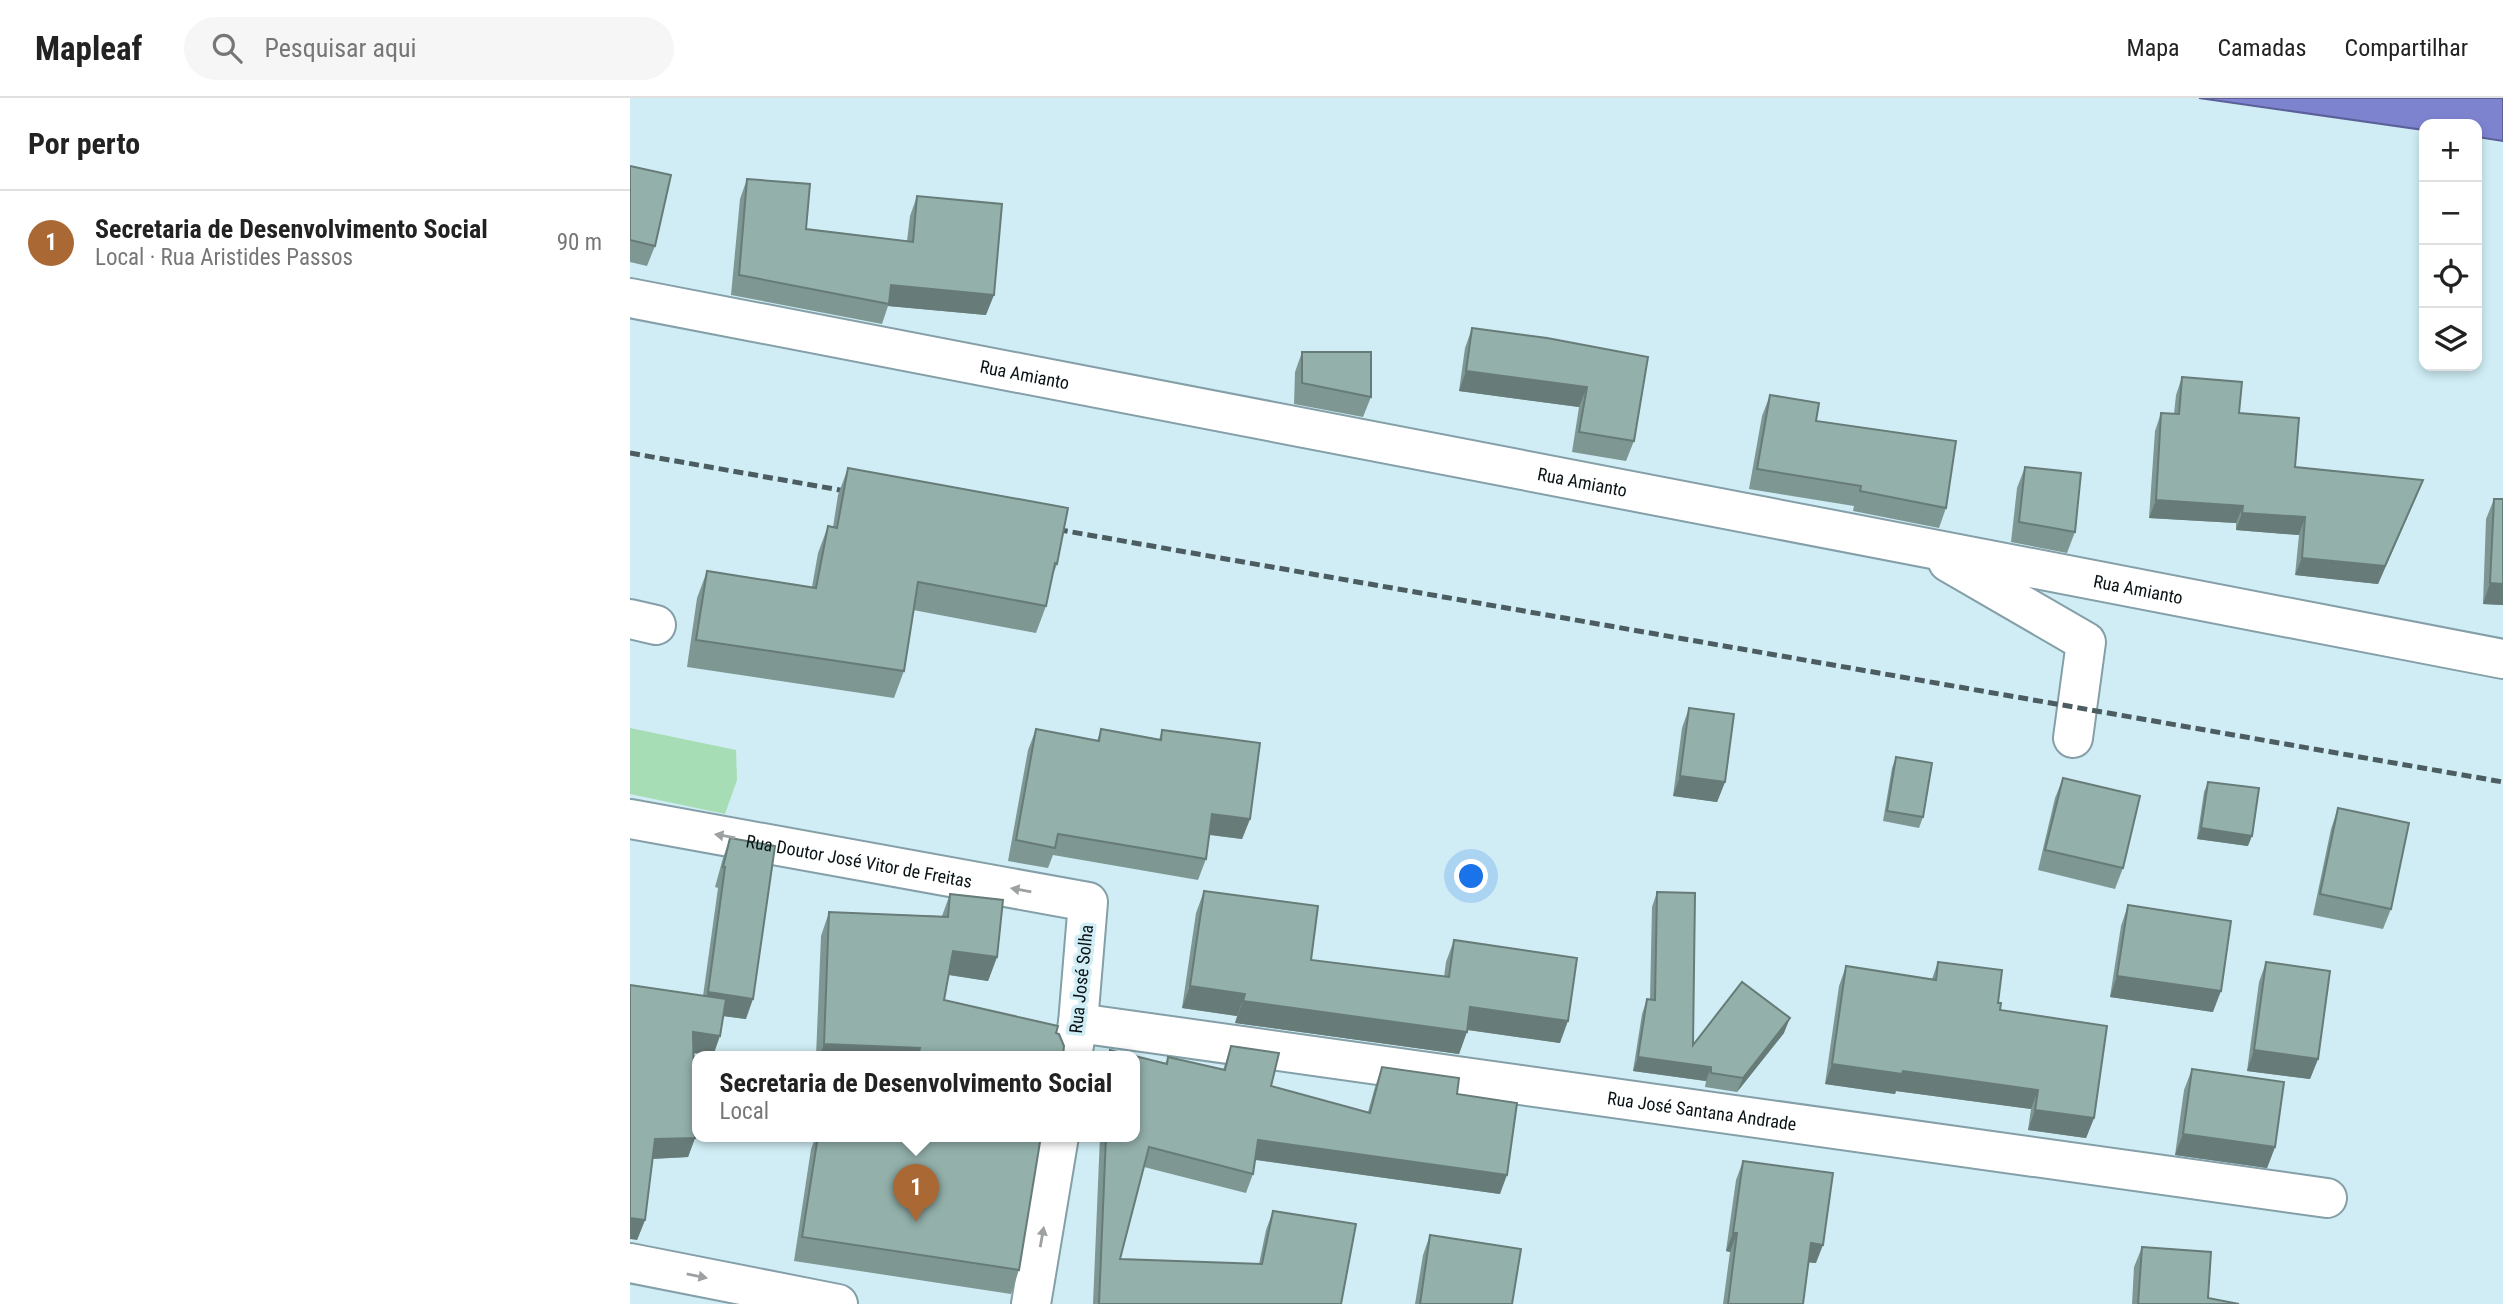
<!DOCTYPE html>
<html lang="pt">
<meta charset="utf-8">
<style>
body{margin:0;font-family:"Roboto Condensed",sans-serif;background:#f6f6f6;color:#222}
.controls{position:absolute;right:21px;top:21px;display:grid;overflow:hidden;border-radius:14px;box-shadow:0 4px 10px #0003}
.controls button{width:63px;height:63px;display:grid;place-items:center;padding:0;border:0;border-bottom:2px solid #e0e0e0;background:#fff;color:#222;font:35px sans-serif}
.you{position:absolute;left:842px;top:779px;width:24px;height:24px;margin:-18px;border:5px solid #fff;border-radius:50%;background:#1a73e8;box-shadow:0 0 0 10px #1a73e833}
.badge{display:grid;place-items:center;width:46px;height:46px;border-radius:50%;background:#aa6934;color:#fff;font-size:23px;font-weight:700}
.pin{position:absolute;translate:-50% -58px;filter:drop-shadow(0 2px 4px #0008)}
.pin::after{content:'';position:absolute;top:37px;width:24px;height:21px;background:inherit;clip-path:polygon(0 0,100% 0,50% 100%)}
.popup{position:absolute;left:62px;top:953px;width:448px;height:91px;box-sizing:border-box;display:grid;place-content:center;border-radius:14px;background:#fff;filter:drop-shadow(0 2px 5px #0005);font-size:23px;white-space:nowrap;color:#767676}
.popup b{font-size:26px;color:#222}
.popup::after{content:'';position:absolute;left:50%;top:100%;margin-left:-14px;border:14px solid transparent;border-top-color:#fff}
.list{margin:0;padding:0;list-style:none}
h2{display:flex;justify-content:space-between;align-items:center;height:91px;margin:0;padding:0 28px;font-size:30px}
h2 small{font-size:23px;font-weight:400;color:#767676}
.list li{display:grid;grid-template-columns:46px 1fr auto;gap:21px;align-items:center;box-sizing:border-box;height:105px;padding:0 28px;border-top:2px solid #e0e0e0}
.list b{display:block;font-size:26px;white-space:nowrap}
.list p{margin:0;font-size:23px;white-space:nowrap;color:#767676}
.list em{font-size:23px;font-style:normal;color:#767676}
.icon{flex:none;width:38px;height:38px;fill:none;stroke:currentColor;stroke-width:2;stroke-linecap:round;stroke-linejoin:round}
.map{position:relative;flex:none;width:1873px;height:1206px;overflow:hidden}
header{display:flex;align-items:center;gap:42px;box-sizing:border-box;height:98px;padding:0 35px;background:#fff;border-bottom:2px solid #e0e0e0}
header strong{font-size:33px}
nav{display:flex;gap:38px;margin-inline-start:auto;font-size:24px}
.search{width:490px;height:63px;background:#f6f6f6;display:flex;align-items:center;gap:18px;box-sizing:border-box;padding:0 24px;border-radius:38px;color:#767676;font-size:26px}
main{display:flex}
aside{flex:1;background:#fff}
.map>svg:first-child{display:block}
.green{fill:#a6ddb4}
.water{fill:#7e83d0;stroke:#5b6198;stroke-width:2}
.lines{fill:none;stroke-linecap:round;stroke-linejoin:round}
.street-casing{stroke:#849fa7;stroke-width:42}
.street{stroke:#fff;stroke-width:38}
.rail{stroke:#4c5d62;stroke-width:5;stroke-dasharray:10 5;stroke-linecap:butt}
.wall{fill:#7e9793}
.shaded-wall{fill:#677b78}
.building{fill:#93b0ab;stroke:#677b78;stroke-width:2}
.oneway{fill:#9da1a2}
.labels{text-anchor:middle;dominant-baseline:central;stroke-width:7;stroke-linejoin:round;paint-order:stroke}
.street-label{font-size:18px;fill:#091316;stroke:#d0edf5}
</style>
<header>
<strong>Mapleaf</strong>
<div class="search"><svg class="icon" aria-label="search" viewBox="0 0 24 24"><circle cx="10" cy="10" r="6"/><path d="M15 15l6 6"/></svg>Pesquisar aqui</div>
<nav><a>Mapa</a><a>Camadas</a><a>Compartilhar</a></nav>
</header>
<main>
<aside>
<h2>Por perto<small></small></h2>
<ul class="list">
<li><span class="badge">1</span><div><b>Secretaria de Desenvolvimento Social</b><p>Local · Rua Aristides Passos</p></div><em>90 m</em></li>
</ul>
</aside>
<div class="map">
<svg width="1873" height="1206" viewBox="0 0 1873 1206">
<rect width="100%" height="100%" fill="#d0edf5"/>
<polygon class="green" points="0,630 106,652 107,682 95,716 0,696"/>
<polygon class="water" points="1569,0 1873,0 1873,43 1847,39 1847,26 1794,26 1794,32"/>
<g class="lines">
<defs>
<g id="street">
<path id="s1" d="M 0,200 L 1873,561"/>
<polyline points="1318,464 1456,544 1443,640"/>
<polyline points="0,521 26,527"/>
<path id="s2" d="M 0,721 L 458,804 L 448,925 L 442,958"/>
<path id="s3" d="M 448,925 L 1697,1100"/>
<polyline points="0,1165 208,1206"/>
<polyline points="401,1206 429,1038"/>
</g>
</defs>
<use href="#street" class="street-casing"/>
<use href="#street" class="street"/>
<g class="rail">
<polyline points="0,355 227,395"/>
<polyline points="413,429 1873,684"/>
</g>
</g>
<g class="wall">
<polygon points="0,68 25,148 17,168 0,164"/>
<polygon points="117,81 176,131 277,143 280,118 287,98 356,217 258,208 252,226 101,197 110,101"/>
<polygon points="842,230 917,240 1004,343 996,363 942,354 949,309 829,293 835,250"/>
<polygon points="672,254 741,299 733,319 664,306 665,274"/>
<polygon points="1552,279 1609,315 1665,369 1786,399 1748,486 1665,477 1669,437 1606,432 1606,425 1519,420 1525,333 1531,315 1544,316 1546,297"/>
<polygon points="1140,297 1186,323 1316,410 1309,430 1223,413 1224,408 1119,391 1132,318"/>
<polygon points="1395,369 1445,434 1437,455 1381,444 1387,390"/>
<polygon points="218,370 427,466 421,482 416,508 406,535 283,512 274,573 264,600 57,569 67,500 77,473 182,489 188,455 198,428 203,429 208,397"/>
<polygon points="1864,401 1873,507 1853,506 1856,421"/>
<polygon points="1059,610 1095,684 1087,704 1043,698 1052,630"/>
<polygon points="406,631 467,643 471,631 529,642 532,632 620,721 612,741 579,737 576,761 568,782 423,757 418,770 378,763 398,652"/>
<polygon points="1266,659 1293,719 1289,730 1253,723 1262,670"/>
<polygon points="1433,680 1493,770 1485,791 1408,772 1425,700"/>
<polygon points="1578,684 1618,748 1567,741 1574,694"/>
<polygon points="1708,710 1761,811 1753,831 1683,817 1701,731"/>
<polygon points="100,740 116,921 93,918 63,955 65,1040 58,1059 23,1061 15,1122 7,1142 0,887 73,898 88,790 85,789 93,760"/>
<polygon points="574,793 681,862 814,879 816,864 824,842 930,945 837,932 829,956 605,925 607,918 552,910 566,815"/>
<polygon points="1027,794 1063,947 1154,935 1107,994 1075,989 1076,983 1003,973 1012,916 1017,901 1020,901 1022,809"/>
<polygon points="320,796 367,859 358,883 318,877 314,902 426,935 433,958 186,958 191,838 199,814 312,818"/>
<polygon points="1498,807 1583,914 1480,899 1491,828"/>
<polygon points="1308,864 1368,905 1370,912 1464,1020 1456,1040 1398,1032 1401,1011 1266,993 1265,996 1195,986 1209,888 1216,868 1302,881"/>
<polygon points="1636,864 1688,961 1680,981 1617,973 1629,884"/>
<polygon points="601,948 641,988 738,1014 745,989 752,969 827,996 870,1096 625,1062 623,1076 616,1095 514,1069 490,1161 629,1166 636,1132 643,1113 711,1206 463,1206 470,1038 505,1038 538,959 593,972"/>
<polygon points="1562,971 1645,1049 1637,1070 1545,1057 1554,992"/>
<polygon points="186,1038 411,1038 389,1172 381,1196 164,1163 181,1051"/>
<polygon points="1113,1063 1186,1165 1178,1164 1173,1206 1093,1206 1100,1154 1096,1153 1106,1082"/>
<polygon points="800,1137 882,1206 785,1206 793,1157"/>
<polygon points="1512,1149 1578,1200 1609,1206 1502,1206 1504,1169"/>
</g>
<g class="shaded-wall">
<polygon points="261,187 364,197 356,217 258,208"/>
<polygon points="836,273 957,289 949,309 829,293"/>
<polygon points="1793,382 1786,399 1748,486 1665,477 1672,460"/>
<polygon points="1526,402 1613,408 1606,425 1519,420"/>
<polygon points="1612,415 1675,419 1669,437 1606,432"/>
<polygon points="1860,485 1873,486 1873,507 1853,506"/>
<polygon points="1050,678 1095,684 1087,704 1043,698"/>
<polygon points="582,716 620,721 612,741 575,736"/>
<polygon points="1571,730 1622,738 1618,748 1567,741"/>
<polygon points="323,853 367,859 358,883 314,876"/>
<polygon points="1487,878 1591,893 1583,914 1480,899"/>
<polygon points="560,888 615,896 607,918 552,910"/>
<polygon points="78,894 123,901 116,921 70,915"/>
<polygon points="613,903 837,934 829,956 605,925"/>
<polygon points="840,909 938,923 930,945 832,931"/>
<polygon points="1160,920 1154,935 1107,994 1113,980"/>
<polygon points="63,934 90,938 83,958 56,954"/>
<polygon points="194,946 290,950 287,958 190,958"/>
<polygon points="1624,952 1688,961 1680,981 1617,973"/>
<polygon points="1008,959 1081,969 1076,983 1003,973"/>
<polygon points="1202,966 1273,973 1408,992 1401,1011 1266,993 1265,996 1195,986"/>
<polygon points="1405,1012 1464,1020 1456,1040 1398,1032"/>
<polygon points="1553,1036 1645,1049 1637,1070 1545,1057"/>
<polygon points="65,1040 58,1059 18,1061 25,1041"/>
<polygon points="628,1042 877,1077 870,1096 621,1061"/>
<polygon points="0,1120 15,1122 7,1142 0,1141"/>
<polygon points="1103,1135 1107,1135 1100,1154 1096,1153"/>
<polygon points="1181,1145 1193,1147 1186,1165 1174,1164"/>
</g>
<g class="building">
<polygon points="0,68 41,77 25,148 0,142"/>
<polygon points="117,81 180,86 176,131 283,144 287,98 372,106 364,197 261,187 259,206 109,177"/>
<polygon points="842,230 917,240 1018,259 1004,343 949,334 957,289 836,273"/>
<polygon points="672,254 741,254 741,299 672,285"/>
<polygon points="1552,279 1612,284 1609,315 1669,320 1665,369 1793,382 1755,468 1672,460 1675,419 1612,415 1613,408 1526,402 1531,315 1549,316"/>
<polygon points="1140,297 1189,305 1186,323 1326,343 1316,410 1230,393 1231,388 1127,371"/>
<polygon points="1395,369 1451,375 1445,434 1389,424"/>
<polygon points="218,370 438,410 427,466 425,465 416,508 288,484 274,573 66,542 77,473 186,490 198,428 207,430"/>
<polygon points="1864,401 1873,401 1873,486 1860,485"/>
<polygon points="1059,610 1104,616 1095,684 1050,678"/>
<polygon points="406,631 469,643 471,631 531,642 532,632 630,645 620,721 582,716 576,761 428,736 425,750 386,742"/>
<polygon points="1266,659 1302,665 1293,719 1257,713"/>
<polygon points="1433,680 1510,698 1493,770 1415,752"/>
<polygon points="1578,684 1629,690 1622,738 1571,730"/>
<polygon points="1708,710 1779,725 1761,811 1690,796"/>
<polygon points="100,740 145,748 123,901 78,894 95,769 93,769"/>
<polygon points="574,793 688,808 681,862 819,879 824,842 947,860 938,923 840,909 837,934 613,903 615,896 560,888"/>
<polygon points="1027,794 1065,795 1063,947 1112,884 1160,920 1113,980 1081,975 1081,969 1008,959 1017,901 1025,902"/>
<polygon points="320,796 373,802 367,859 323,853 314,902 428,928 426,935 429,936 434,948 433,958 288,958 290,950 194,946 199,814 318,819"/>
<polygon points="1498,807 1601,823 1591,893 1487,878"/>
<polygon points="1308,864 1372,872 1368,905 1371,905 1370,912 1477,928 1464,1020 1405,1012 1408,992 1273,973 1272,976 1202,966 1216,868 1306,882"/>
<polygon points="1636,864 1700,873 1688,961 1624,952"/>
<polygon points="0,887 96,901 90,938 63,934 65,1040 25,1041 15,1122 0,1120"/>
<polygon points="601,948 649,955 641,988 740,1015 752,969 829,980 827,996 887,1005 877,1077 628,1042 623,1076 519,1049 490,1161 632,1166 643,1113 726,1126 711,1206 469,1206 476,1038 505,1038 505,958 537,966 538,959 595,972"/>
<polygon points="480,952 503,958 480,958"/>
<polygon points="1562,971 1654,984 1645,1049 1553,1036"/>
<polygon points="188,1038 411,1038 389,1172 172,1139"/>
<polygon points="1113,1063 1203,1075 1193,1147 1181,1145 1173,1206 1098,1206 1107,1135 1103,1135"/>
<polygon points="800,1137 891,1151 882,1206 790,1206"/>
<polygon points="1512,1149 1581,1154 1578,1200 1609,1206 1508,1206"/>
</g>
<defs><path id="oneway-solid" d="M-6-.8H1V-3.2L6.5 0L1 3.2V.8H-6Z" transform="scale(1.75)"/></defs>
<g class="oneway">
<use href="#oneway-solid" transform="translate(95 738) rotate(-170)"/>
<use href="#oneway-solid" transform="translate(391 792) rotate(-170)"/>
<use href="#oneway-solid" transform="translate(412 1139) rotate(-80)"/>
<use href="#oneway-solid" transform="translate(67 1178) rotate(11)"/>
</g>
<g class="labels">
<g class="street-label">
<text stroke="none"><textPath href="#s1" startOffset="402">Rua Amianto</textPath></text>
<text stroke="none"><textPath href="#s1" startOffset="970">Rua Amianto</textPath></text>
<text stroke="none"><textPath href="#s1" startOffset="1536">Rua Amianto</textPath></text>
<text stroke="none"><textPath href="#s2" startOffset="233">Rua Doutor José Vitor de Freitas</textPath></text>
<text transform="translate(451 881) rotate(-84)">Rua José Solha</text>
<text stroke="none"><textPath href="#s3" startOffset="630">Rua José Santana Andrade</textPath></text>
</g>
</g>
</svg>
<div class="controls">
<button>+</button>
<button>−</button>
<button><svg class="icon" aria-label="locate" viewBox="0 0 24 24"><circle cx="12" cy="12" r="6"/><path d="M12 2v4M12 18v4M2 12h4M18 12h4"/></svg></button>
<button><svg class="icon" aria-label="layers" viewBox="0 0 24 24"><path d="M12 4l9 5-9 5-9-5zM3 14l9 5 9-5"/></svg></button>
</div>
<div class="you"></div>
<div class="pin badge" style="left:286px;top:1124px">1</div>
<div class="popup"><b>Secretaria de Desenvolvimento Social</b>Local</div>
</div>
</main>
